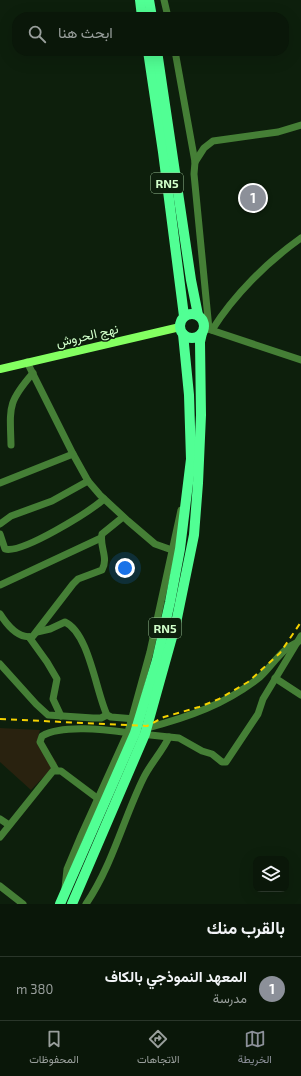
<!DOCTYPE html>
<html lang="ar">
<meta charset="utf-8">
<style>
body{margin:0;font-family:"Exo 2",Vazirmatn,sans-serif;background:#132012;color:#f1f3f6;direction:rtl}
.controls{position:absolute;right:12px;bottom:12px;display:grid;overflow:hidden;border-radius:8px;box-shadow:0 4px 16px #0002}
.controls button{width:36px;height:36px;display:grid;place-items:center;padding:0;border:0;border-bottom:1px solid #2a362a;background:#0a1709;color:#f1f3f6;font:20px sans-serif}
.you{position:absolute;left:125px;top:568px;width:14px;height:14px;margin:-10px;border:3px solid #fff;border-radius:50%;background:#1a73e8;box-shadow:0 0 0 6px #1a73e833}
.badge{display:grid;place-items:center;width:26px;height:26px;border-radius:50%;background:#8c9099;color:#fff;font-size:13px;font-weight:700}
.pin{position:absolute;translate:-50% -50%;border:2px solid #fff;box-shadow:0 1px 4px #0006}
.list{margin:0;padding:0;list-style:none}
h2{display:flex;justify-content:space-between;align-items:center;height:52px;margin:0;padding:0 16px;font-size:17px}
h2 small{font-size:13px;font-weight:400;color:#999f9c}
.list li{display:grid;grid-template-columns:26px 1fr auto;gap:12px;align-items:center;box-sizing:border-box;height:64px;padding:0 16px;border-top:1px solid #2a362a}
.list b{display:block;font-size:15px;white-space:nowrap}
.list p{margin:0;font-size:13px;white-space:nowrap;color:#999f9c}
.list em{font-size:13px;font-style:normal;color:#999f9c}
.icon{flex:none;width:22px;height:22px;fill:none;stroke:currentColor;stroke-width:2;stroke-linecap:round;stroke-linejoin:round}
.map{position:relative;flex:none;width:301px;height:904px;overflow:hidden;direction:ltr}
.search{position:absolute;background:#0a1709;box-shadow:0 4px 16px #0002;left:12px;right:12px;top:12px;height:44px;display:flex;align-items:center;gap:10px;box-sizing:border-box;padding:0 14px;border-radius:16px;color:#999f9c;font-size:15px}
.sheet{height:116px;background:#0a1709}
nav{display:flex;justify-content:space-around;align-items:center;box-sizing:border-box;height:56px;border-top:1px solid #2a362a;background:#0a1709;font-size:11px;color:#999f9c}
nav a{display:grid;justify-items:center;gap:2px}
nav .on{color:#8c9099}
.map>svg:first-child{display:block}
.green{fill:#29220f}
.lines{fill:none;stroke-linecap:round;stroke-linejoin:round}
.street{stroke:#457f36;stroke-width:7}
.secondary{stroke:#83ff61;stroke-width:8}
.primary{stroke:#51ff94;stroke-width:10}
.rail{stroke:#f5d200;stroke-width:2;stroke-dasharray:6 5;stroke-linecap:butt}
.labels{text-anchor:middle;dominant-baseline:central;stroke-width:3;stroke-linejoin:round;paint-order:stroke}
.shield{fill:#0d1f0c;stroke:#96bc91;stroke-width:1}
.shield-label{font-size:12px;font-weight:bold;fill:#d1ffca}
.street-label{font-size:13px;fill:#d1ffca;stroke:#0d1f0c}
</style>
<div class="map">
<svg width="301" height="904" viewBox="0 0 301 904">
<rect width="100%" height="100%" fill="#0d1f0c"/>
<polygon class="green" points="0,728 40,730 38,737 57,763 31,790 0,762"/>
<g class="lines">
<g class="street">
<polyline points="164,0 168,17"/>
<polyline points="175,51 195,162"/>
<polyline points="208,329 301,360"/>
<polyline points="209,329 194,174 195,162 204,148 213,141 278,132 301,125"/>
<path d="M 212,330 C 234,295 267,262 301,238"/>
<polyline points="27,362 73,454 88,481 100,495 128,521 155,544 172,550"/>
<path d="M 11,445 C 10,407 7,403 33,373"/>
<polyline points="0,483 73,454"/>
<polyline points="0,524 11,516 52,501 88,481"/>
<path d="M 0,534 L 5,549 C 22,554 89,512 104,499"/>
<polyline points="0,585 101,538"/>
<path d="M 0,614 C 7,625 19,640 33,636 L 73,584 L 78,579 L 102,570 C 109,558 99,546 102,534 L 123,517"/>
<path d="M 37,632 L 50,629 L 65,622 C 89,633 96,692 107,715 L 111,717 L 135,719"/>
<polyline points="29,637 47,662 57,679 53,699 61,716"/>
<polyline points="0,664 36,704 48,715 93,718 101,718 107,715"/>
<polyline points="275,678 301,695"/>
<path d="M 147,728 C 189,717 226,704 260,677 C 273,665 281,649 298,642"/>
<polyline points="169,737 179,738 202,751 212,754 222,762 226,762 258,714 263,699 301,636"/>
<path d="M 56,770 L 40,742 L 42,736 C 63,724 107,730 131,733"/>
<polyline points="0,819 9,825"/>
<polyline points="0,837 53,771 61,771 97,798"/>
<polyline points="0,886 23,904"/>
<polyline points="65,888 67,869 80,838 128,732 150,652 181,510"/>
<path d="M 86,904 C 112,866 123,820 143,779 C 150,764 162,752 169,737 L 141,734"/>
</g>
<polyline class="secondary" points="0,369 180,327"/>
<g class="primary">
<polyline points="140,0 142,17"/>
<polyline points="149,0 152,17"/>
<polyline points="148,51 163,152 184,316"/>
<polyline points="157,51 191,280 198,315"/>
<circle cx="192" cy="326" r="12"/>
<polyline points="60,904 135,733 157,660 170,602 180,549 191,459 189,395 183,334"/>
<polyline points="72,904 145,734 176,623 194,535 198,483 201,415 200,342 202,333"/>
</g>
<polyline class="rail" points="0,719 147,726 164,717 199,707 219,699 248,682 280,653 301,622"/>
</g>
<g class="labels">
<g class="shield">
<rect x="151" y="173" width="32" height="20" rx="3"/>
<rect x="149" y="618" width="32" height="20" rx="3"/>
</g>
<g class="shield-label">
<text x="167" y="183">RN5</text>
<text x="165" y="628">RN5</text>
</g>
<g class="street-label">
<text transform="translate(87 335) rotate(-13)">نهج الحروش</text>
</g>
</g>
</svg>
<div class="controls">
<button><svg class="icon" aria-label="layers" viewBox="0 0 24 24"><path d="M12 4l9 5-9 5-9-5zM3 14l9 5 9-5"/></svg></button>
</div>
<div class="you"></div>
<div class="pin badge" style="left:253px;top:198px">1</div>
<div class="search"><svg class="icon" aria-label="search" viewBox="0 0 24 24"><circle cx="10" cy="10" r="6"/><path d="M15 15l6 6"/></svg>ابحث هنا</div>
</div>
<section class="sheet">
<h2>بالقرب منك<small></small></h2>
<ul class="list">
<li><span class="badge">1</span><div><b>المعهد النموذجي بالكاف</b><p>مدرسة</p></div><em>380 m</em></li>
</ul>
</section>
<nav>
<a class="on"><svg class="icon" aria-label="map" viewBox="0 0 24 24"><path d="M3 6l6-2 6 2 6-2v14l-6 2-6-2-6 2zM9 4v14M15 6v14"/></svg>الخريطة</a>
<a><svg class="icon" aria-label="directions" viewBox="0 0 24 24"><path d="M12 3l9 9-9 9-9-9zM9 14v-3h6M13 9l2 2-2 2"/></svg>الاتجاهات</a>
<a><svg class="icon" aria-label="saved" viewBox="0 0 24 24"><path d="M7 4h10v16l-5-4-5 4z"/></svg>المحفوظات</a>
</nav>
